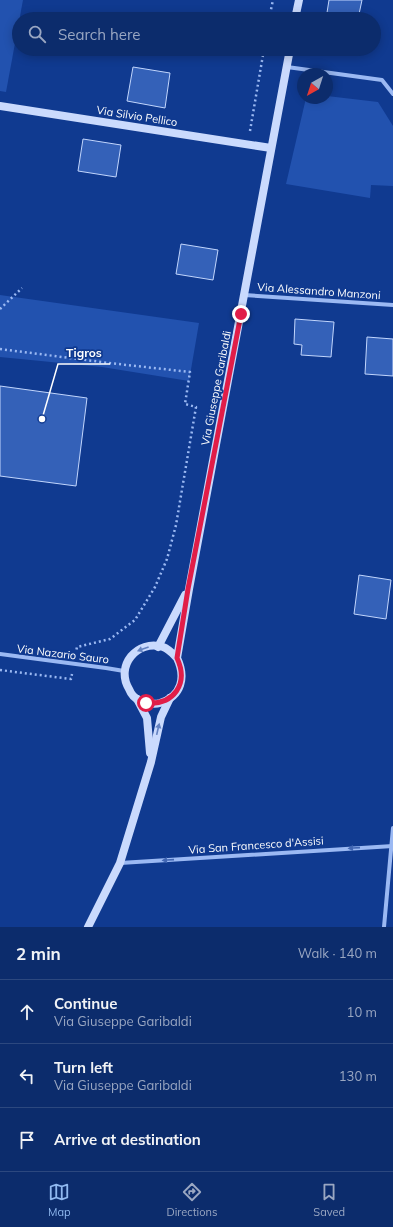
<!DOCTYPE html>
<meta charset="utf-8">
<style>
body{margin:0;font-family:Mulish,sans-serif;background:#153472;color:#f1f3f6}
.compass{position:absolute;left:297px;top:68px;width:36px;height:36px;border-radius:50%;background:#0c2c6c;box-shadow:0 2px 10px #0003;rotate:219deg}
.stop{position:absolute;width:12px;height:12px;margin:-9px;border:3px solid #e11d48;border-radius:50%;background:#fff}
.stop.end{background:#e11d48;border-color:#fff;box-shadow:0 1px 4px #0008}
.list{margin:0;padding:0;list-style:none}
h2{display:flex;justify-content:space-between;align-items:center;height:52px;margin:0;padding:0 16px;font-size:17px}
h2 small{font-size:13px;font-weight:400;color:#9aa7c2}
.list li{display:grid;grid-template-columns:26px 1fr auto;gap:12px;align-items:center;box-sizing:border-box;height:64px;padding:0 16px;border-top:1px solid #2c487f}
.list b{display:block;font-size:15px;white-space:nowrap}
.list p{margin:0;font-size:13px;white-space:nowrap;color:#9aa7c2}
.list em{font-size:13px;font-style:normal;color:#9aa7c2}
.icon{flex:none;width:22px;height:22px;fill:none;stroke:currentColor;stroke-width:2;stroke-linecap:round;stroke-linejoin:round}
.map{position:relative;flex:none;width:393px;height:927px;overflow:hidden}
.search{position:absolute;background:#0c2c6c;box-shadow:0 2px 10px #0003;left:12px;right:12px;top:12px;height:44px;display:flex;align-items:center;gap:10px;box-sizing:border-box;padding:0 14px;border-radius:22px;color:#9aa7c2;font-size:15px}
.sheet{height:244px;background:#0c2c6c}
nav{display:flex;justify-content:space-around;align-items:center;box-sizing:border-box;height:56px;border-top:1px solid #2c487f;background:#0c2c6c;font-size:11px;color:#9aa7c2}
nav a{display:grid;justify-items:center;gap:2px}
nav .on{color:#90b9f0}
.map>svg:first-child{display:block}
.green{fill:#2252af}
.building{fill:#3461b8;stroke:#c2d6fd}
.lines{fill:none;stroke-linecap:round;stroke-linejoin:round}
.path{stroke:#9bb9f3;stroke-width:2.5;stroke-dasharray:2 3;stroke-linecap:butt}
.street{stroke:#9bb9f3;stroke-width:4}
.secondary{stroke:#cadafd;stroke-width:8}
.oneway{fill:#6482c1}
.oneway2{fill:#4166b3}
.route{stroke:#e11d48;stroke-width:5}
.labels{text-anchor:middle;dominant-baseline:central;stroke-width:3.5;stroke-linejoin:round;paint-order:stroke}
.street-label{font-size:11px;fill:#fff;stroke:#103a90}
.leader{fill:none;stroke:#fff;stroke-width:1.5}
.callout-dot{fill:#fff;stroke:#103a90;stroke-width:1.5}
.callout-label{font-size:12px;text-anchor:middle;font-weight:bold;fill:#fff;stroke:#103a90;stroke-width:3.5;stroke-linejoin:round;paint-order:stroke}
</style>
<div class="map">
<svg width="393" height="927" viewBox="0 0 393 927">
<rect width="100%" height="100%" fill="#103a90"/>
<g class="green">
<polygon points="0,0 23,0 6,92 0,91"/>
<polygon points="327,96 378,102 393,126 393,186 371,185 370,198 286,184 306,98 327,98"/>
<polygon points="0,295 199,323 189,381 102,367 0,357"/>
</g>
<g class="building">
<polygon points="329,0 362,0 358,19 326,19"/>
<polygon points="133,67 170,73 165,108 127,101"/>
<polygon points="83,139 121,145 116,177 78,171"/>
<polygon points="181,244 218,250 213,280 176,274"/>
<polygon points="295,319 334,322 331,357 301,355 302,345 294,344"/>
<polygon points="367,337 393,339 393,376 365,374"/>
<polygon points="0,386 87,398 76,486 0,476"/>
<polygon points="359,575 391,580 386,619 354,614"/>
</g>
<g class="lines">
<g class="path">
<polyline points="269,19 273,0"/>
<polyline points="250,131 264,49"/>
<polyline points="0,309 22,288"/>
<polyline points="0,349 109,363 190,372 185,404 196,407 176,525 167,559 155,587 135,620 110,639 77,647 76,652"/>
<polyline points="0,670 71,679 72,674"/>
</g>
<g class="street">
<polyline points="287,67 382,80 393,94"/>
<polyline points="244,295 393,305"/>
<polyline points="0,654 106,668 124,671"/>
<polyline points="120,863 393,846"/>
<polyline points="384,927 393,828"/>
</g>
<g class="secondary">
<polyline points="295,19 299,0"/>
<polyline points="0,106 271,148"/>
<polyline points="158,647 185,595"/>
<path d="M 177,658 C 173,654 169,649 163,647 C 137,639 115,666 129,689 C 131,694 134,698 139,700 C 146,703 153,705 160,703 C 182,696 186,677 177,658 L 189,589 L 290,49"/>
<polyline points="137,699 147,718 150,753"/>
<polyline points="88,927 120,863 151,762 161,717 170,698"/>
</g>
</g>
<defs><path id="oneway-solid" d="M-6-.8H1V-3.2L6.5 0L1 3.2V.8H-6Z"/></defs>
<g class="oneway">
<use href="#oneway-solid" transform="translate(143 649) rotate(160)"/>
<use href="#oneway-solid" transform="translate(158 729) rotate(-77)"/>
</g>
<g class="oneway2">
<use href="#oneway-solid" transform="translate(354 848) rotate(176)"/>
<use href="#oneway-solid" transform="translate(168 860) rotate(176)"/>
</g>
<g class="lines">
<path class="route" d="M 146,703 C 174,705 189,684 177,658 L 188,589 L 241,314"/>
</g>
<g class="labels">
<g class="street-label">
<text transform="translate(137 116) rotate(9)">Via Silvio Pellico</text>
<text transform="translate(319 291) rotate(4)">Via Alessandro Manzoni</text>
<text transform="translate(216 388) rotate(-79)">Via Giuseppe Garibaldi</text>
<text transform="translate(63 654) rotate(7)">Via Nazario Sauro</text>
<text transform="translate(256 845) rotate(-4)">Via San Francesco d'Assisi</text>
</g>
</g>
<path class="leader" d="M42 419L58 364H110"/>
<circle class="callout-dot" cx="42" cy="419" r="4"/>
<g class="callout-label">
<text x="84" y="357">Tigros</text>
</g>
</svg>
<svg class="compass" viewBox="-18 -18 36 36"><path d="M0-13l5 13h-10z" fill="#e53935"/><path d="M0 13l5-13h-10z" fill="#9aa7c2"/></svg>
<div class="stop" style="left:146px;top:703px"></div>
<div class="stop end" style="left:241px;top:314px"></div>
<div class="search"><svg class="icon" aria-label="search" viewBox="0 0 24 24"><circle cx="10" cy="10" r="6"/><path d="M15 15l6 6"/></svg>Search here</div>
</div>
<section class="sheet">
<h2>2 min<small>Walk · 140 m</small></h2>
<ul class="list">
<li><svg class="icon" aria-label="ahead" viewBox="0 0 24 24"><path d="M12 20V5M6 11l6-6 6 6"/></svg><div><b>Continue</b><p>Via Giuseppe Garibaldi</p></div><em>10 m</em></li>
<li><svg class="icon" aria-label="left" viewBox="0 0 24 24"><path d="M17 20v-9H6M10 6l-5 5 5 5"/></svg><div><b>Turn left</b><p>Via Giuseppe Garibaldi</p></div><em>130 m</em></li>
<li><svg class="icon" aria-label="arrive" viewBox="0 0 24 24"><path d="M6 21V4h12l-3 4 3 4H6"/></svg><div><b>Arrive at destination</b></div></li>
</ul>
</section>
<nav>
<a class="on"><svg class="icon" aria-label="map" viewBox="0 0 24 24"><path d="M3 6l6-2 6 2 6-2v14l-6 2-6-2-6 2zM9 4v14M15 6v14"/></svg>Map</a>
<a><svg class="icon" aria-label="directions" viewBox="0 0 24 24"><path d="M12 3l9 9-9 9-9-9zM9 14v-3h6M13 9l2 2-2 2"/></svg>Directions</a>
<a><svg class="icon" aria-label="saved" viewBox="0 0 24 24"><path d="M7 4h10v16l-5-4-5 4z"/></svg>Saved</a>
</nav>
